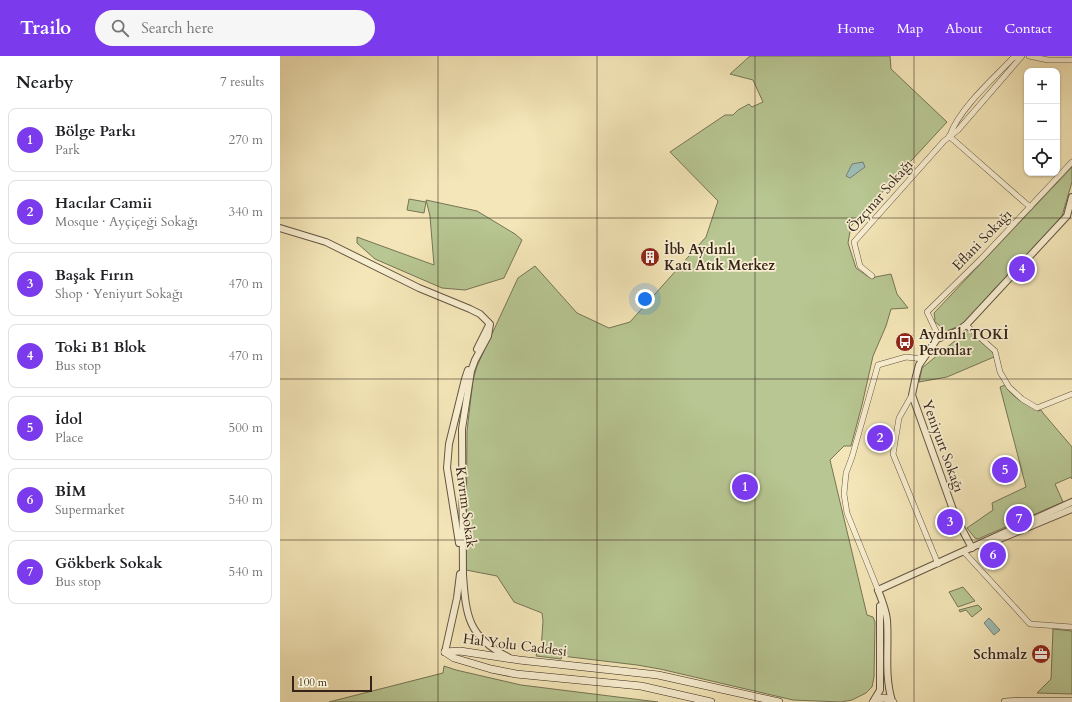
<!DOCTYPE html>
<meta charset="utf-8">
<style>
body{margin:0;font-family:Cardo,serif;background:#f6f6f6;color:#202124}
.controls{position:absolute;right:12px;top:12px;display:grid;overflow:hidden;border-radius:8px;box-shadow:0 1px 3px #0004}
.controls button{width:36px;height:36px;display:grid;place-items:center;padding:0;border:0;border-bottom:1px solid #e0e0e0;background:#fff;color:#202124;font:20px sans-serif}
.scale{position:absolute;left:12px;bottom:10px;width:80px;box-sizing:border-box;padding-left:4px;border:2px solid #352319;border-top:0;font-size:11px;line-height:14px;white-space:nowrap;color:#352319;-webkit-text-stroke:3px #f8efd1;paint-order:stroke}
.you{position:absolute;left:365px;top:243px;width:14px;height:14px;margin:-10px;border:3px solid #fff;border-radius:50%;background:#1a73e8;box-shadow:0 0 0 6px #1a73e833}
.badge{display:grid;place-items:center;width:26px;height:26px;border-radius:50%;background:#7c3aed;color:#fff;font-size:13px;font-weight:700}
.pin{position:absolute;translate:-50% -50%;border:2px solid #fff;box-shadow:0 1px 4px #0006}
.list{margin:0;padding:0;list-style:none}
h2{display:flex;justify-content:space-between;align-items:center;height:52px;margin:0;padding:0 16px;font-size:17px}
h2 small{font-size:13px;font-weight:400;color:#757577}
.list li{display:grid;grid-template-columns:26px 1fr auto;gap:12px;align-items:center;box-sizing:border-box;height:64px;margin:0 8px 8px;padding:0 8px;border:1px solid #e0e0e0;border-radius:8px}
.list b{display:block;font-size:15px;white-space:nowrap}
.list p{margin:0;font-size:13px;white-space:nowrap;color:#757577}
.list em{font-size:13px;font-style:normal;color:#757577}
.icon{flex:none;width:22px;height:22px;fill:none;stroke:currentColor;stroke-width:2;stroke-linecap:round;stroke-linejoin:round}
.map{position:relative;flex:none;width:792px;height:646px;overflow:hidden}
header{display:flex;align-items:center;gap:24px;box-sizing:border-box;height:56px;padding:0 20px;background:#7c3aed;color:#fff}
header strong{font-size:19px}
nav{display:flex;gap:22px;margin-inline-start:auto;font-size:14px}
.search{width:280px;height:36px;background:#f6f6f6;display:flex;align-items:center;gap:10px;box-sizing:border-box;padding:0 14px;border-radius:22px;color:#757577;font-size:15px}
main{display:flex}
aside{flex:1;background:#fff}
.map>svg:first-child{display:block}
.green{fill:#b7c692;stroke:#767456}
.water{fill:#9ebeb7;stroke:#748078}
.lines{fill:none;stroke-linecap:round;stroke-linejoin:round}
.minor-casing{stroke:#655441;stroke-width:6}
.tertiary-casing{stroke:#655441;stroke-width:8}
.secondary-casing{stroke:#352319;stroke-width:8}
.minor{stroke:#f8efd1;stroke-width:5}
.tertiary{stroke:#f8efd1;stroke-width:6}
.secondary{stroke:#f8efd1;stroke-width:7}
.grid{fill:none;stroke:#352319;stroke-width:1;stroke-opacity:0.55}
.labels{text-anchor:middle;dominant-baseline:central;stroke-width:3.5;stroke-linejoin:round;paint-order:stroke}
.street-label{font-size:14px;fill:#352319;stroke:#f8efd1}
.poi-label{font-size:14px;font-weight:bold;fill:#352319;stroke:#f8efd1;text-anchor:start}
</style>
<header>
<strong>Trailo</strong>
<div class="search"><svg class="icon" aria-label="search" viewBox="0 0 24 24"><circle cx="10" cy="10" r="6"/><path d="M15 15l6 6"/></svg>Search here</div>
<nav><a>Home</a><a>Map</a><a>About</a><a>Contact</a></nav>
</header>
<main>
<aside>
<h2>Nearby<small>7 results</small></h2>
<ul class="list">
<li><span class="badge">1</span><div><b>Bölge Parkı</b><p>Park</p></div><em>270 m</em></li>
<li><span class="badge">2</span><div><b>Hacılar Camii</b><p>Mosque · Ayçiçeği Sokağı</p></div><em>340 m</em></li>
<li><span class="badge">3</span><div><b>Başak Fırın</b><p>Shop · Yeniyurt Sokağı</p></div><em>470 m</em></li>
<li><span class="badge">4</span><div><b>Toki B1 Blok</b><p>Bus stop</p></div><em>470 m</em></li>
<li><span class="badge">5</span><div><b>İdol</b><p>Place</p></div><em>500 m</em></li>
<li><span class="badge">6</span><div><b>BİM</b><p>Supermarket</p></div><em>540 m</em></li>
<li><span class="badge">7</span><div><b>Gökberk Sokak</b><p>Bus stop</p></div><em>540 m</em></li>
</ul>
</aside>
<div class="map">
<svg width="792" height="646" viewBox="0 0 792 646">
<rect width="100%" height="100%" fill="#f4e6b8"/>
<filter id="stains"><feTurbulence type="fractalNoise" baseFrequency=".005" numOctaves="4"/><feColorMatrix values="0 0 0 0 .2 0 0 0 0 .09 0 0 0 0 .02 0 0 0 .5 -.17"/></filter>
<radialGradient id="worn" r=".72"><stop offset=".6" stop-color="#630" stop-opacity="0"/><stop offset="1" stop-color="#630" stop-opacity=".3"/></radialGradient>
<g class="green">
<polygon points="470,0 610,0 611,13 667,66 571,170 568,187 576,212 590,222 611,218 617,238 628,252 611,253 606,270 593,300 582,349 571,390 564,390 550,404 587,559 593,561 595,566 594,621 592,631 586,637 572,644 561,646 513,644 380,613 357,609 282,600 281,603 256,600 258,594 261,594 263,565 262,557 234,546 217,520 186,514 187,375 193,324 197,310 238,222 255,210 297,257 329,272 350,266 426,181 438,145 390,96 445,59 453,59 458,54 469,48 472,51 483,46 473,24 450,18"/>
<polygon points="792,111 792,126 782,160 762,184 759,185 756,188 756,190 720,229 716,231 691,260 690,260 682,269 664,276 659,269 654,265 655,263 654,257"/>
<polygon points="129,143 146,146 144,157 127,154"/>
<polygon points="146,144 197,155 235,178 242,184 224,222 185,234 162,232 95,203 77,187 77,181 154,209 150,160"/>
<polygon points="688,274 713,296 714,301 667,321 639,326 642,312"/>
<path d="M 725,329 C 731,341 746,348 758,355 L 761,354 L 763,357 L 792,391 L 792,423 L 791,421 L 775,428 L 783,446 L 698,483 L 695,482 L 687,472 L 713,454 L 712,447 L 746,431 L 720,331 Z"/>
<polygon points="683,531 695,545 678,551 669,536"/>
<polygon points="698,549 702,553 692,561 686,554 680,556 679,554"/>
<polygon points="773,573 792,575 792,638 757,637 771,623"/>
<polygon points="164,610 176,614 241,629 378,646 49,646 163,617"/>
</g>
<g class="water">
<polygon points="583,106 585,111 570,122 566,120 572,108"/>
<polygon points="709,562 720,574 714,579 704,567"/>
</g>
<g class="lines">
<defs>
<g id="minor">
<polyline points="749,0 768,4 792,4"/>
<path d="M 670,79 C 680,52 713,23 733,2 L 739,0"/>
<polyline points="669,80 750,151"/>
<polyline points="592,220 580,210 574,186 664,85 678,74 742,0"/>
<polyline points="686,269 715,295 720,316 729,331 742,343 757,352 792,338"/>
<polyline points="657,283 657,277 647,256 701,203 792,106"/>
<polyline points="632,339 619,362 613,398 658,508"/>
<polyline points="684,496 750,568 792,571"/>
<polyline points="598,534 567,457 564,438 566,417 572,401 598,309 626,301 643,303"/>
</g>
<g id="tertiary">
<path d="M 0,172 L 46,186 L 139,232 L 190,253 L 200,258 L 210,268 L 208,280 L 195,304 L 191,315 L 182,373 L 183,519 C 186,560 188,581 228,601"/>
<polyline points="197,293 209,269"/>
<polyline points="179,487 167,412 169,388 185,323 188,314"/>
<polyline points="701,490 710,487 792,453"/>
<polyline points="692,492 676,462 632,339 636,320 639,309 657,283 678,275 686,269 787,160 792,141"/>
<path d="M 598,534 C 663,505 727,475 792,446"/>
<path d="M 598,534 C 602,544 606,554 607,564 C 609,592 604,618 612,645"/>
<polyline points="165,596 177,542 180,518"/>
<polyline points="594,644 600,634 600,550"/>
</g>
<g id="secondary">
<polyline points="165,596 180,595 239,604 378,619 499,646"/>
<polyline points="165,596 174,602 211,613 236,618 361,630 431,646"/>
<path d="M 593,646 C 600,641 607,641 613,646"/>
<polyline points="725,646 742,645 792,645"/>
</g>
</defs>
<use href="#minor" class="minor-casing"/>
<use href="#tertiary" class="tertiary-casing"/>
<use href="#secondary" class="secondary-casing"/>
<use href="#minor" class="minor"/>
<use href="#tertiary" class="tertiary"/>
<use href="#secondary" class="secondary"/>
</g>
<path class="grid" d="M 158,0 L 158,646M 317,0 L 317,646M 475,0 L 475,646M 634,0 L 634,646M 0,162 L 792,162M 0,323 L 792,323M 0,484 L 792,484"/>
<defs>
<symbol id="building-disc" viewBox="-11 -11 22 22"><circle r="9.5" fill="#8f2418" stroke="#f8efd1"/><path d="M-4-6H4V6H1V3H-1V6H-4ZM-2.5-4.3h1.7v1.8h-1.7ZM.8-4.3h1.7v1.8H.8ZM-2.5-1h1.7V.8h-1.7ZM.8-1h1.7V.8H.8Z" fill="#fff"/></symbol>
<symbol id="bus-disc" viewBox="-11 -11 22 22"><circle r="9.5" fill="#8f2418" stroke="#f8efd1"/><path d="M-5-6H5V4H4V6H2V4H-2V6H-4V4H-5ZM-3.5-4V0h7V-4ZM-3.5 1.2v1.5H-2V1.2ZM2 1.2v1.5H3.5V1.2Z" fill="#fff"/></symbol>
<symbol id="office-disc" viewBox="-11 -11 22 22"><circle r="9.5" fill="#8f2418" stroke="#f8efd1"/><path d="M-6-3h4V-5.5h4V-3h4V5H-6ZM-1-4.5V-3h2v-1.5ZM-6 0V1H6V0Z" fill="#fff"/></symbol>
</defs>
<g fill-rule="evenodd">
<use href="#building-disc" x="359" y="190" width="22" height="22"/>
<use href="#bus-disc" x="614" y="275" width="22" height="22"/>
<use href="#office-disc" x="750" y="587" width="22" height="22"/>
</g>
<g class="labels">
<g class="street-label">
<text transform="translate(600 140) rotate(-49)">Özçınar Sokağı</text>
<text transform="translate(702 184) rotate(-46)">Eflani Sokağı</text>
<text transform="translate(663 390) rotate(70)">Yeniyurt Sokağı</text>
<text transform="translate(186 451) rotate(82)">Kıvrım Sokak</text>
<text transform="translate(235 589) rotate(7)">Hal Yolu Caddesi</text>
</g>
<g class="poi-label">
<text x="384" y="193">İbb Aydınlı<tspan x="384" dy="16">Katı Atık Merkez</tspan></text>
<text x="639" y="278">Aydınlı TOKİ<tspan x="639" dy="16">Peronlar</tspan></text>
<text x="747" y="598" text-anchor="end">Schmalz</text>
</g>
</g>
<rect width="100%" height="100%" filter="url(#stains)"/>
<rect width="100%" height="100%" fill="url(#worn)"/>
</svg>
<div class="controls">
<button>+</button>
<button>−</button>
<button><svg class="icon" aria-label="locate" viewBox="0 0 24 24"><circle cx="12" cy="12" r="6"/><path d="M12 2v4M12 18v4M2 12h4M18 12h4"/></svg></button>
</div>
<div class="scale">100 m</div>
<div class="you"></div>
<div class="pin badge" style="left:465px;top:431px">1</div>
<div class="pin badge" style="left:600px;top:382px">2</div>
<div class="pin badge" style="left:670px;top:466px">3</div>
<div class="pin badge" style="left:742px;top:213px">4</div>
<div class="pin badge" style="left:725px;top:414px">5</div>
<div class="pin badge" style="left:713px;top:499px">6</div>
<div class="pin badge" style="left:739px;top:463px">7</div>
</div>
</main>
